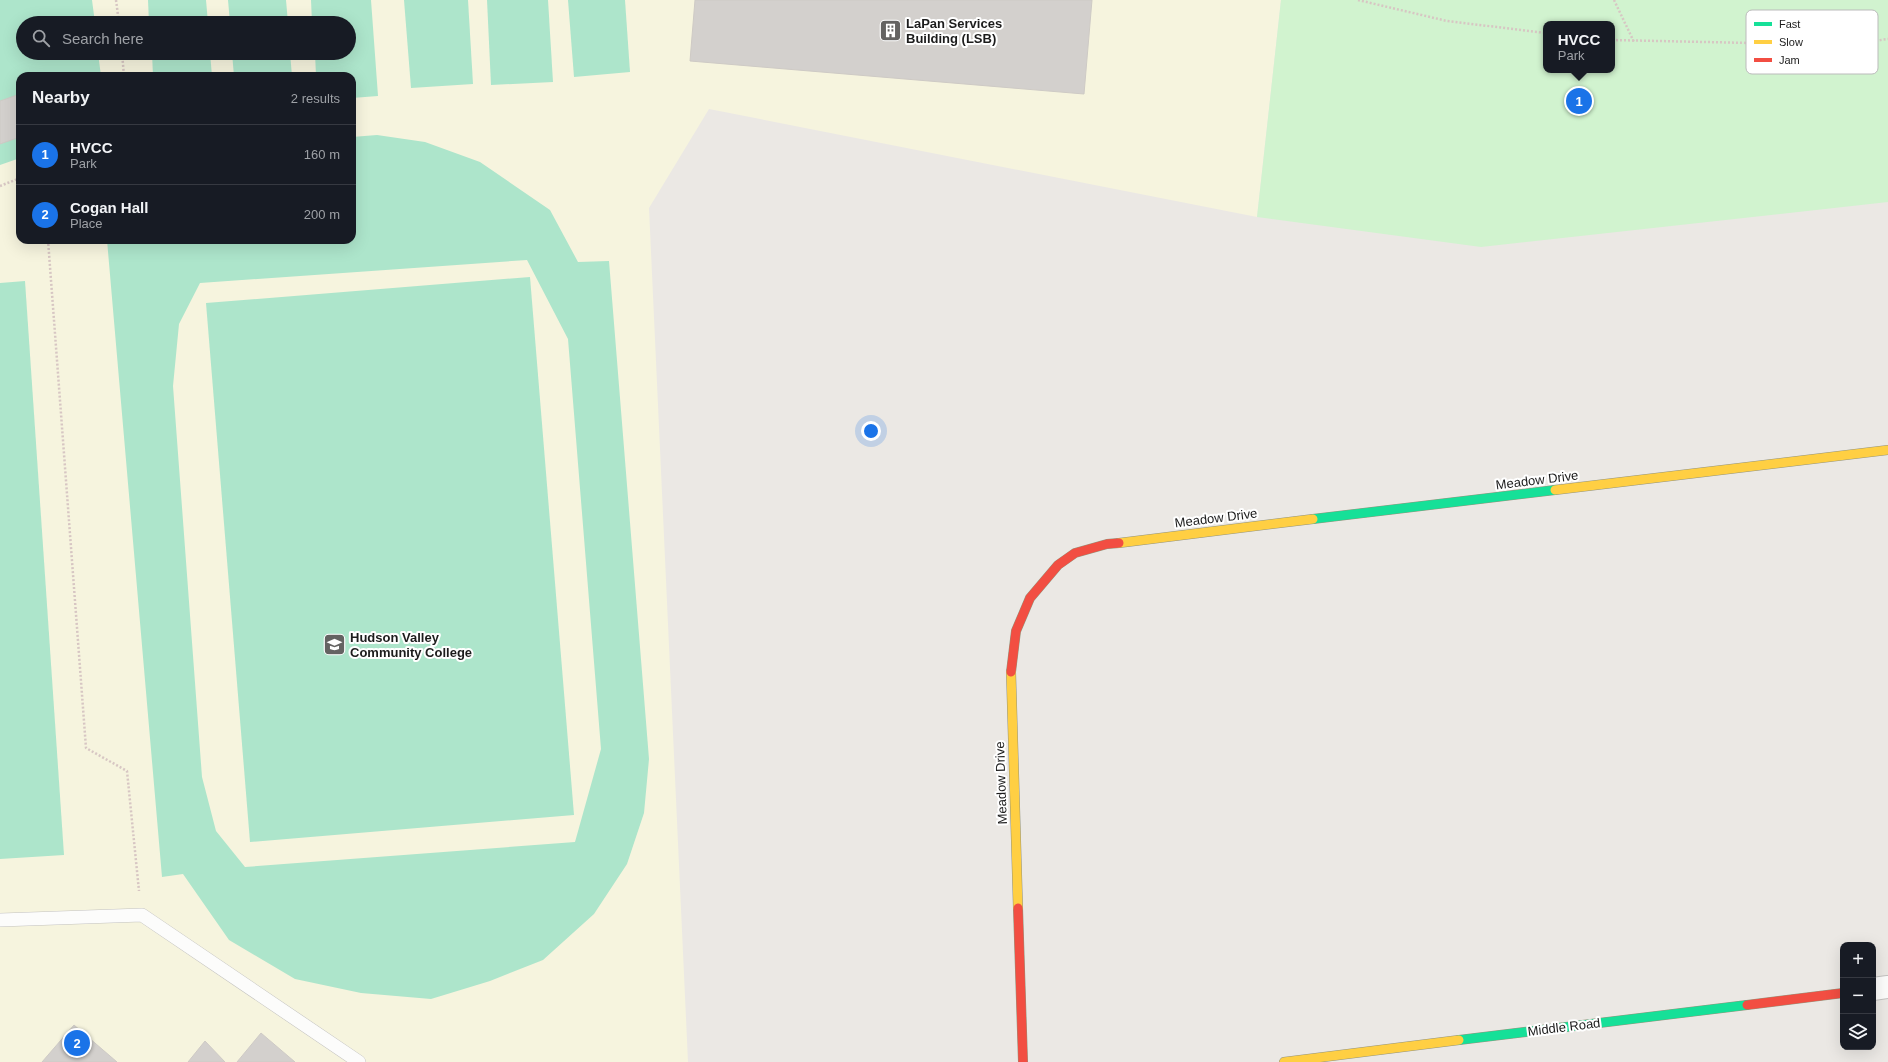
<!DOCTYPE html>
<meta charset="utf-8">
<style>
body{margin:0;font-family:Arial,sans-serif;background:#242831;color:#f1f3f6}
.controls{position:absolute;right:12px;bottom:12px;display:grid;overflow:hidden;border-radius:8px;box-shadow:0 4px 16px #0002}
.controls button{width:36px;height:36px;display:grid;place-items:center;padding:0;border:0;border-bottom:1px solid #363941;background:#171b24;color:#f1f3f6;font:20px sans-serif}
.you{position:absolute;left:871px;top:431px;width:14px;height:14px;margin:-10px;border:3px solid #fff;border-radius:50%;background:#1a73e8;box-shadow:0 0 0 6px #1a73e833}
.badge{display:grid;place-items:center;width:26px;height:26px;border-radius:50%;background:#1a73e8;color:#fff;font-size:13px;font-weight:700}
.pin{position:absolute;translate:-50% -50%;border:2px solid #fff;box-shadow:0 1px 4px #0006}
.popup{position:absolute;left:1543px;top:21px;width:72px;height:52px;box-sizing:border-box;display:grid;place-content:center;border-radius:8px;background:#171b24;filter:drop-shadow(0 1px 3px #0005);font-size:13px;white-space:nowrap;color:#9ea1a6}
.popup b{font-size:15px;color:#f1f3f6}
.popup::after{content:'';position:absolute;left:50%;top:100%;margin-left:-8px;border:8px solid transparent;border-top-color:#171b24}
.list{margin:0;padding:0;list-style:none}
h2{display:flex;justify-content:space-between;align-items:center;height:52px;margin:0;padding:0 16px;font-size:17px}
h2 small{font-size:13px;font-weight:400;color:#9ea1a6}
.list li{display:grid;grid-template-columns:26px 1fr auto;gap:12px;align-items:center;box-sizing:border-box;height:60px;padding:0 16px;border-top:1px solid #363941}
.list b{display:block;font-size:15px;white-space:nowrap}
.list p{margin:0;font-size:13px;white-space:nowrap;color:#9ea1a6}
.list em{font-size:13px;font-style:normal;color:#9ea1a6}
.icon{flex:none;width:22px;height:22px;fill:none;stroke:currentColor;stroke-width:2;stroke-linecap:round;stroke-linejoin:round}
.map{position:relative;flex:none;width:1888px;height:1062px;overflow:hidden}
.search{position:absolute;background:#171b24;box-shadow:0 4px 16px #0002;left:16px;top:16px;width:340px;height:44px;display:flex;align-items:center;gap:10px;box-sizing:border-box;padding:0 14px;border-radius:22px;color:#9ea1a6;font-size:15px}
.panel{position:absolute;background:#171b24;box-shadow:0 4px 16px #0002;left:16px;top:72px;width:340px;height:172px;border-radius:12px}
.map>svg:first-child{display:block}
.education{fill:#f6f4de;fill-rule:evenodd}
.park{fill:#d1f3cf;fill-rule:evenodd}
.pitch{fill:#ade5cb;fill-rule:evenodd}
.building{fill:#d3d0cd;stroke:#cecac5}
.lines{fill:none;stroke-linecap:round;stroke-linejoin:round}
.lane-casing{stroke:#c3c2c0;stroke-width:14}
.street-casing{stroke:#c3c2c0;stroke-width:24}
.fast-casing{stroke:#94947c;stroke-width:10}
.slow-casing{stroke:#94947c;stroke-width:10}
.jam-casing{stroke:#94947c;stroke-width:10}
.path{stroke:#d7c6c3;stroke-width:2.5;stroke-dasharray:2 2;stroke-linecap:butt}
.lane{stroke:#fcfcfb;stroke-width:13}
.street{stroke:#fcfcfb;stroke-width:22}
.fast{stroke:#16e098;stroke-width:9}
.slow{stroke:#ffcf43;stroke-width:9}
.jam{stroke:#f24e42;stroke-width:9}
.labels{text-anchor:middle;dominant-baseline:central;stroke-width:4;stroke-linejoin:round;paint-order:stroke}
.poi-label{font-size:13px;font-weight:bold;fill:#1c1c1c;stroke:#fff;text-anchor:start}
.street-label{font-size:13px;fill:#1c1c1c;stroke:#fff}
.key{fill:#fff;stroke:#bbb;stroke-width:1}
.key-label{font-size:11px;fill:#1c1c1c}
</style>
<div class="map">
<svg width="1888" height="1062" viewBox="0 0 1888 1062">
<rect width="100%" height="100%" fill="#ebe8e4"/>
<path class="education" d="M 0,0 L 1281,0 L 1257,217 L 709,109 L 649,208 L 688,1062 L 0,1062 ZM 23,23 L 349,23 L 349,53 L 23,53 ZM 20,76 L 352,76 L 352,240 L 20,240 Z"/>
<path class="park" d="M 1281,0 L 1888,0 L 1888,202 L 1481,247 L 1257,217 ZM 1546,24 L 1612,24 L 1612,70 L 1546,70 Z"/>
<g class="pitch">
<polygon points="0,0 92,0 95,23 23,23 23,53 98,53 101,76 20,76 20,158 0,165"/>
<polygon points="148,0 206,0 208,23 149,23"/>
<polygon points="228,0 286,0 288,23 230,23"/>
<polygon points="311,0 371,0 378,96 352,98 352,76 316,76 315,53 349,53 349,23 312,23"/>
<polygon points="404,0 468,0 473,84 411,88"/>
<polygon points="487,0 548,0 553,82 491,85"/>
<polygon points="568,0 625,0 630,72 574,77"/>
<polygon points="152,53 210,53 212,76 153,76"/>
<polygon points="232,53 290,53 292,76 234,76"/>
<path d="M 377,135 L 425,142 L 480,162 L 550,210 L 578,262 L 609,261 L 649,759 L 644,813 L 627,864 L 594,914 L 543,960 L 490,981 L 431,999 L 361,993 L 295,979 L 229,940 L 183,874 L 162,877 L 107,240 L 352,240 L 352,137 ZM 527,260 L 568,339 L 601,749 L 575,842 L 245,867 L 216,831 L 202,777 L 173,386 L 179,324 L 200,283 Z"/>
<polygon points="530,277 574,815 250,842 206,303"/>
<polygon points="25,281 64,855 0,859 0,283"/>
</g>
<g class="building">
<polygon points="695,0 1092,0 1084,94 690,61"/>
<polygon points="20,94 20,137 0,144 0,101"/>
<polygon points="74,1025 117,1062 42,1062"/>
<polygon points="261,1033 295,1062 237,1062"/>
<polygon points="205,1041 225,1062 188,1062"/>
</g>
<g class="lines">
<defs>
<polyline id="lane" points="0,920 142,915 359,1062"/>
<polyline id="street" points="1873,989 1888,987"/>
<g id="fast">
<polyline points="1313,519 1555,490"/>
<polyline points="1459,1040 1747,1005"/>
</g>
<g id="slow">
<polyline points="1555,490 1888,450"/>
<polyline points="1119,543 1313,519"/>
<polyline points="1011,672 1018,908"/>
<polyline points="1284,1062 1459,1040"/>
</g>
<g id="jam">
<polyline points="1011,672 1016,631 1030,598 1058,565 1075,553 1107,544 1119,543"/>
<polyline points="1018,908 1023,1062"/>
<polyline points="1747,1005 1843,993"/>
</g>
</defs>
<use href="#lane" class="lane-casing"/>
<use href="#street" class="street-casing"/>
<use href="#fast" class="fast-casing"/>
<use href="#slow" class="slow-casing"/>
<use href="#jam" class="jam-casing"/>
<g class="path">
<polyline points="116,0 119,23"/>
<polyline points="1358,0 1447,21 1546,33"/>
<polyline points="1614,0 1634,42"/>
<polyline points="1612,40 1844,45 1888,39"/>
<polyline points="122,53 124,76"/>
<polyline points="0,186 20,178"/>
<polyline points="48,240 86,748 127,771 139,891"/>
</g>
<use href="#lane" class="lane"/>
<use href="#street" class="street"/>
<use href="#fast" class="fast"/>
<use href="#slow" class="slow"/>
<use href="#jam" class="jam"/>
</g>
<defs>
<symbol id="building-square" viewBox="-11 -11 22 22"><rect x="-9" y="-9" width="18" height="18" rx="4" fill="#646362" stroke="#fff"/><path d="M-4-6H4V6H1V3H-1V6H-4ZM-2.5-4.3h1.7v1.8h-1.7ZM.8-4.3h1.7v1.8H.8ZM-2.5-1h1.7V.8h-1.7ZM.8-1h1.7V.8H.8Z" fill="#fff"/></symbol>
<symbol id="university-square" viewBox="-11 -11 22 22"><rect x="-9" y="-9" width="18" height="18" rx="4" fill="#646362" stroke="#fff"/><path d="M0-5L7-2L0 1L-7-2ZM-4 1L0 2.5L4 1V4Q0 6-4 4Z" fill="#fff"/></symbol>
</defs>
<g fill-rule="evenodd">
<use href="#building-square" x="878" y="18" width="25" height="25"/>
<use href="#university-square" x="322" y="632" width="25" height="25"/>
</g>
<g class="labels">
<g class="poi-label">
<text x="906" y="23">LaPan Services<tspan x="906" dy="15">Building (LSB)</tspan></text>
<text x="350" y="637">Hudson Valley<tspan x="350" dy="15">Community College</tspan></text>
</g>
<g class="street-label">
<text transform="translate(1537 480) rotate(-7)">Meadow Drive</text>
<text transform="translate(1216 518) rotate(-7)">Meadow Drive</text>
<text transform="translate(1001 783) rotate(-92)">Meadow Drive</text>
<text transform="translate(1564 1027) rotate(-7)">Middle Road</text>
</g>
</g>
<rect x="1746" y="10" width="132" height="64" rx="6" class="key"/>
<rect x="1754" y="22" width="18" height="4" fill="#16e098"/>
<rect x="1754" y="40" width="18" height="4" fill="#ffcf43"/>
<rect x="1754" y="58" width="18" height="4" fill="#f24e42"/>
<g class="key-label">
<text x="1779" y="28">Fast</text>
<text x="1779" y="46">Slow</text>
<text x="1779" y="64">Jam</text>
</g>
</svg>
<div class="controls">
<button>+</button>
<button>−</button>
<button><svg class="icon" aria-label="layers" viewBox="0 0 24 24"><path d="M12 4l9 5-9 5-9-5zM3 14l9 5 9-5"/></svg></button>
</div>
<div class="you"></div>
<div class="pin badge" style="left:1579px;top:101px">1</div>
<div class="popup"><b>HVCC</b>Park</div>
<div class="pin badge" style="left:77px;top:1043px">2</div>
<div class="search"><svg class="icon" aria-label="search" viewBox="0 0 24 24"><circle cx="10" cy="10" r="6"/><path d="M15 15l6 6"/></svg>Search here</div>
<section class="panel">
<h2>Nearby<small>2 results</small></h2>
<ul class="list">
<li><span class="badge">1</span><div><b>HVCC</b><p>Park</p></div><em>160 m</em></li>
<li><span class="badge">2</span><div><b>Cogan Hall</b><p>Place</p></div><em>200 m</em></li>
</ul>
</section>
</div>
